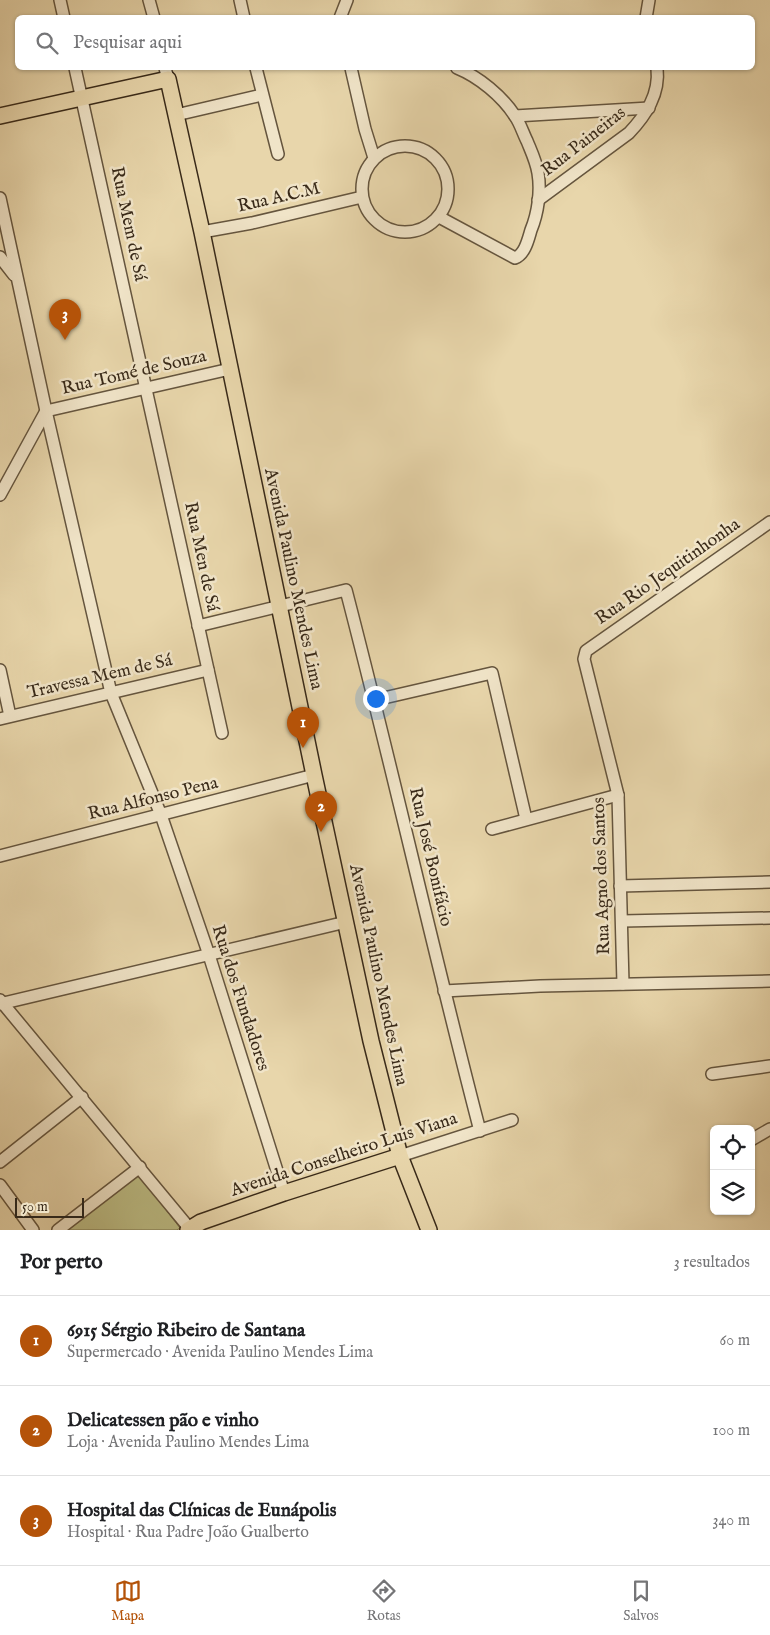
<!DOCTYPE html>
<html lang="pt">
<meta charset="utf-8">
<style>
body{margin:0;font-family:"IM FELL English",serif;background:#f2f2f2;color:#202124}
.controls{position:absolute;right:15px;bottom:15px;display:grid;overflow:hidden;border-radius:8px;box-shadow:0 1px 4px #0004}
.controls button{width:45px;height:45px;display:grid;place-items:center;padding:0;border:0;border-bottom:1px solid #e0e0e0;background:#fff;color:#202124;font:25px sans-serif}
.scale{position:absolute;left:15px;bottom:12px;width:69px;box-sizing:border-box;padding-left:5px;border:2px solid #392a19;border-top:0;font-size:14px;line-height:18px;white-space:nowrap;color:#392a19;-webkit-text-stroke:4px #f0e4c8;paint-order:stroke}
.you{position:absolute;left:375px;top:698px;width:18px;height:18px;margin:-12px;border:4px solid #fff;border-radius:50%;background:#1a73e8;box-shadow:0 0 0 8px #1a73e833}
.badge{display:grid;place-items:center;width:32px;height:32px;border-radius:50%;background:#b45309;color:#fff;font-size:16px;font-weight:700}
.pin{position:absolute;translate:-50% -41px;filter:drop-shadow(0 1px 2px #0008)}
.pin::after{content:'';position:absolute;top:26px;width:18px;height:15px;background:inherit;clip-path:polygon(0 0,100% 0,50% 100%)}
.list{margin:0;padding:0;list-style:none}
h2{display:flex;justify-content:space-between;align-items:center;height:65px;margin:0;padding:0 20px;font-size:21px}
h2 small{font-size:16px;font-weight:400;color:#757577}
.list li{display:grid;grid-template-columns:32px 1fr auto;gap:15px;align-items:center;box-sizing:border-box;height:90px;padding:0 20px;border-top:1px solid #e0e0e0}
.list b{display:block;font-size:19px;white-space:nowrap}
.list p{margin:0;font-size:16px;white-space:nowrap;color:#757577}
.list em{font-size:16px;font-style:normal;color:#757577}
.icon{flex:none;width:28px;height:28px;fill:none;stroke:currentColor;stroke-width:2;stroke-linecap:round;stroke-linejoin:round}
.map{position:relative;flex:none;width:770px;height:1230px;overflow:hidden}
.search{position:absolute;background:#fff;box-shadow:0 1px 4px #0004;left:15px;right:15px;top:15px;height:55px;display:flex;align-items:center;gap:12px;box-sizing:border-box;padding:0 18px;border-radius:8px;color:#757577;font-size:19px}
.sheet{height:335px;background:#fff}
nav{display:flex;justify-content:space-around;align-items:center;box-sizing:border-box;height:70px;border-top:1px solid #e0e0e0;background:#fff;font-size:14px;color:#757577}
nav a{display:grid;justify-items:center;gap:2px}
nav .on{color:#b45309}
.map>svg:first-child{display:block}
.green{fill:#bcbc84;stroke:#7a734e}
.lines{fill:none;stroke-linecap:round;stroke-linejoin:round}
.minor-casing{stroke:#65553e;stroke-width:14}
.major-casing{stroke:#392a19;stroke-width:18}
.minor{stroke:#f0e4c8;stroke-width:11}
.major{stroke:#e8d6ab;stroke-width:15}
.labels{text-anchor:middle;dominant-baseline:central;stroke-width:5;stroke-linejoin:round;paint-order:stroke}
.street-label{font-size:18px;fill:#392a19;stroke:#f0e4c8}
</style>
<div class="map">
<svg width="770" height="1230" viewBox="0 0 770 1230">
<rect width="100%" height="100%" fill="#e8d6ab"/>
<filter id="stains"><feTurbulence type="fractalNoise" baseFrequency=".004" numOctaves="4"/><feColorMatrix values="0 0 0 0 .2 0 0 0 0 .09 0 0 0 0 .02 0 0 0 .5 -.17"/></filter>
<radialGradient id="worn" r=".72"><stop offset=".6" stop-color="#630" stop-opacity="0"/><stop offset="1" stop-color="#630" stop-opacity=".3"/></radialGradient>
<polygon class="green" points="139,1175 180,1228 177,1230 68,1230"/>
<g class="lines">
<defs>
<g id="minor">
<polyline points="60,0 64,18"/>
<polyline points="149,0 154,18"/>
<polyline points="240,0 244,18"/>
<polyline points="340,18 347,0"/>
<polyline points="646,18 649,0"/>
<polyline points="75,68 222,733"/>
<polyline points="165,68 168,79"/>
<polyline points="256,68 278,154"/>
<polyline points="351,68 365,129 374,158"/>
<polyline points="176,115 262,95"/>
<polyline points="515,116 649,108"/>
<circle cx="405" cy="189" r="43"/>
<polyline points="0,198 46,411 111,693 161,815 209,955 284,1193"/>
<path d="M 538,200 L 629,133 C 646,115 660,94 657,68"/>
<path d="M 439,217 L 515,258 C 525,254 528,240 531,230 C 538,213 541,191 538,173 C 536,161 531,151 527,141 C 523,133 520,123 515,116 C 502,96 479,77 457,68"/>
<polyline points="202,232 252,223 362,197"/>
<polyline points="0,257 14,275"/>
<polyline points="46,411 230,369"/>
<polyline points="0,495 46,411"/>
<path d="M 198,626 L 346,590 C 393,770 433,951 480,1131"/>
<polyline points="0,670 10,716"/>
<polyline points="375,700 492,673 526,819"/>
<polyline points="0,719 208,670"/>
<polyline points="492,829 618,795"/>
<polyline points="0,856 314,775"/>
<polyline points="620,886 770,882"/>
<polyline points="622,921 770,918"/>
<polyline points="623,984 618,795 584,659 586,651 770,522"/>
<polyline points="444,991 540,986 770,981"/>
<polyline points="0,1000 190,1229"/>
<polyline points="0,1004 346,922"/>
<polyline points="712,1074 770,1066"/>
<polyline points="751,1140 770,1129"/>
<polyline points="400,1156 512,1120"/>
<polyline points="0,1162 82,1097"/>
<polyline points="0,1185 33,1230"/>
<polyline points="58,1230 140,1167"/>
</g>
<g id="major">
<polyline points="0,116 168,79 202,232 314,775 371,1041 400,1156 429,1230"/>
<polyline points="188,1230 201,1222 284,1193 400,1156"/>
</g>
</defs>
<use href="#minor" class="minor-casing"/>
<use href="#major" class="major-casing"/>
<use href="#minor" class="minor"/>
<use href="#major" class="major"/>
</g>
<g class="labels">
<g class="street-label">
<text transform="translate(584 142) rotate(-38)">Rua Paineiras</text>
<text transform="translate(279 198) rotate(-13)">Rua A.C.M</text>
<text transform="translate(128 224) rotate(78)">Rua Mem de Sá</text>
<text transform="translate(134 373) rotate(-13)">Rua Tomé de Souza</text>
<text transform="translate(201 557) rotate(78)">Rua Men de Sá</text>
<text transform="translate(668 572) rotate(-35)">Rua Rio Jequitinhonha</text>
<text transform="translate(293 579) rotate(78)">Avenida Paulino Mendes Lima</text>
<text transform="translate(100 677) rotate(-13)">Travessa Mem de Sá</text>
<text transform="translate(153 799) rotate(-14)">Rua Alfonso Pena</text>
<text transform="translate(430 857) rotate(77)">Rua José Bonifácio</text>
<text transform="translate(602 876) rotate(-92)">Rua Agno dos Santos</text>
<text transform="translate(378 975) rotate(78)">Avenida Paulino Mendes Lima</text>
<text transform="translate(240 998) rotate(72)">Rua dos Fundadores</text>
<text transform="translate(344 1155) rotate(-18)">Avenida Conselheiro Luis Viana</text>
</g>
</g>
<rect width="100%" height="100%" filter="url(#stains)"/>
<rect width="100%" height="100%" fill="url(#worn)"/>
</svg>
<div class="controls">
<button><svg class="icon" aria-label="locate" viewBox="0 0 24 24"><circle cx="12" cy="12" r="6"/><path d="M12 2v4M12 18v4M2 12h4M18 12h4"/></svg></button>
<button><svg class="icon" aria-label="layers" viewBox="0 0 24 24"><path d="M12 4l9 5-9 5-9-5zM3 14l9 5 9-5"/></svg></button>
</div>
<div class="scale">50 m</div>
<div class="you"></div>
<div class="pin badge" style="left:303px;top:748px">1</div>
<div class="pin badge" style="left:321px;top:832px">2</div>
<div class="pin badge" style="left:65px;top:340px">3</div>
<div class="search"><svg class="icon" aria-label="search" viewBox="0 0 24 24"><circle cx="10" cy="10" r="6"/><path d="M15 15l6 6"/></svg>Pesquisar aqui</div>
</div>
<section class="sheet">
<h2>Por perto<small>3 resultados</small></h2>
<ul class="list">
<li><span class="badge">1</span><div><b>6915 Sérgio Ribeiro de Santana</b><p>Supermercado · Avenida Paulino Mendes Lima</p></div><em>60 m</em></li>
<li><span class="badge">2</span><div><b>Delicatessen pão e vinho</b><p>Loja · Avenida Paulino Mendes Lima</p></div><em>100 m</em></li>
<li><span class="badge">3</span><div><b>Hospital das Clínicas de Eunápolis</b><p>Hospital · Rua Padre João Gualberto</p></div><em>340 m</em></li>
</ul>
</section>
<nav>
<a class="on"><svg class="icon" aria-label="map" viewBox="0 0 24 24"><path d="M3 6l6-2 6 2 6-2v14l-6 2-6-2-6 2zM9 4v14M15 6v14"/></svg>Mapa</a>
<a><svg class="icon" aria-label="directions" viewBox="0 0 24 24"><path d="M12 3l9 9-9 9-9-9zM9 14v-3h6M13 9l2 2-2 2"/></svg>Rotas</a>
<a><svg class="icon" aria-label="saved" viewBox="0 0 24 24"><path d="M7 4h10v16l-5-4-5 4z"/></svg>Salvos</a>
</nav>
